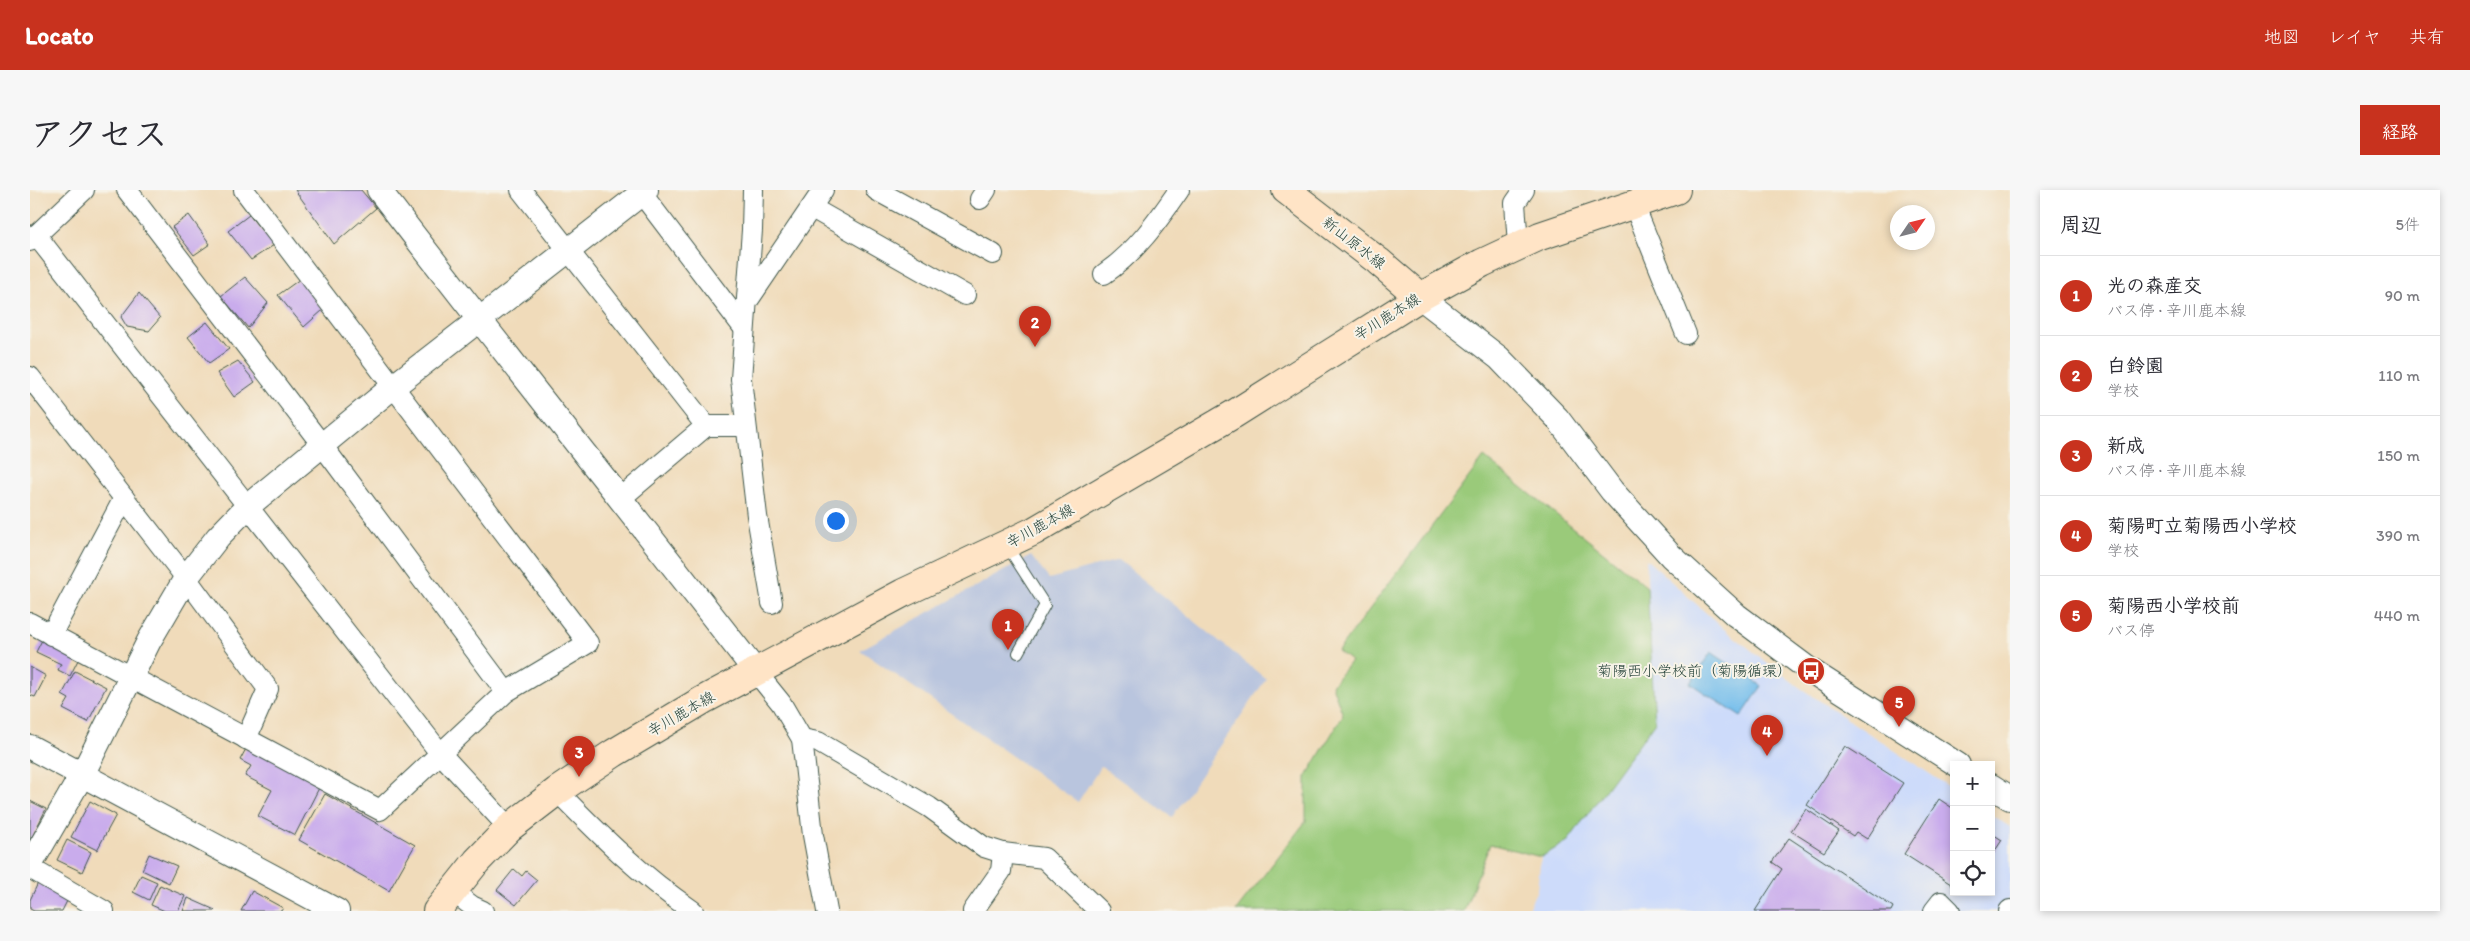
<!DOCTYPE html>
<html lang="ja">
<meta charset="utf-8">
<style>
body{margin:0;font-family:Itim,"Klee One",sans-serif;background:#f7f7f7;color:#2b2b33}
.controls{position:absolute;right:15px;bottom:15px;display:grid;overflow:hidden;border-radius:0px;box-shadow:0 2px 8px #0003}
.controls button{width:45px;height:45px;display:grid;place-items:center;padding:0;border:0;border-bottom:1px solid #e1e1e2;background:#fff;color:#2b2b33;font:25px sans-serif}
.compass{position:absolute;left:1860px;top:15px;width:45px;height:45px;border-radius:50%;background:#fff;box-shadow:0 2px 8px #0003;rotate:55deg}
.you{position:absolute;left:805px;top:330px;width:18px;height:18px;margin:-12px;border:4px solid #fff;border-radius:50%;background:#1a73e8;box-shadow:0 0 0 8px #1a73e833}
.badge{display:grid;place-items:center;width:32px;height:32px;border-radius:50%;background:#c8321e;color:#fff;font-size:16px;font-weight:700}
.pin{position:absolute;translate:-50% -41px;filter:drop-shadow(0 1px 2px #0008)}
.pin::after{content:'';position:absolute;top:26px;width:18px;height:15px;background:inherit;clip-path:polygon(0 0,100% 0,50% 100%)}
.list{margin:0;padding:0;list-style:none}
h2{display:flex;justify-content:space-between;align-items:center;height:65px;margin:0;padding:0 20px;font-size:21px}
h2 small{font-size:16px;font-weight:400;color:#7c7c81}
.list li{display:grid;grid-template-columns:32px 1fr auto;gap:15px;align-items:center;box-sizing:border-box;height:80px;padding:0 20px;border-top:1px solid #e1e1e2}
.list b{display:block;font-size:19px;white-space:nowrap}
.list p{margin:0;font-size:16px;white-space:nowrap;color:#7c7c81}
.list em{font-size:16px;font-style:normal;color:#7c7c81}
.icon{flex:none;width:28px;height:28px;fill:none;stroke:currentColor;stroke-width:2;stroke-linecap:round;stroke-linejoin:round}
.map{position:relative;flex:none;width:1980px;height:721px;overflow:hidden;border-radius:0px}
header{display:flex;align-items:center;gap:30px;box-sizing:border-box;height:70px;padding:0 25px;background:#c8321e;color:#fff}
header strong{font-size:24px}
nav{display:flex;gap:28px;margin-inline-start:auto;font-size:18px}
.intro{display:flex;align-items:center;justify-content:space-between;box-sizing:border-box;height:120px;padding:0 30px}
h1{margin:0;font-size:35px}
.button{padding:12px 22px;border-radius:0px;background:#c8321e;color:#fff;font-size:18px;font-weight:700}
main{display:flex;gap:30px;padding:0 30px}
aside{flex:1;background:#fff;border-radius:0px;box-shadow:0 2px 8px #0003}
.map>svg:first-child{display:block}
.built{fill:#cddbfa}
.industrial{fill:#b9c5de}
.green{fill:#9aca7a;stroke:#5c8457}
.water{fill:#73bdec;stroke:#497d90}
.building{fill:#c9acec}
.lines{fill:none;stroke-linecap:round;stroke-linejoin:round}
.service-casing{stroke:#3e5548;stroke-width:12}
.minor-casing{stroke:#3e5548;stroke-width:22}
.tertiary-casing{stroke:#3e5548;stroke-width:26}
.secondary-casing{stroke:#3e5548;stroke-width:30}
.service{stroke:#fff;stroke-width:10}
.minor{stroke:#fff;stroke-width:20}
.tertiary{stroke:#fff;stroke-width:24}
.secondary{stroke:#ffe4c6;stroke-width:28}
.labels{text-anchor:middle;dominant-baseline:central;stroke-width:4;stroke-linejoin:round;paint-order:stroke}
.street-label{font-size:15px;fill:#1f3d34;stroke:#f7f3e8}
.poi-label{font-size:15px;fill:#1f3d34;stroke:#f7f3e8;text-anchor:end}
</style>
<header>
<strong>Locato</strong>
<nav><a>地図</a><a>レイヤ</a><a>共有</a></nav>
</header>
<div class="intro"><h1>アクセス</h1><a class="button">経路</a></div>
<main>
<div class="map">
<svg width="1980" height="721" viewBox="0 0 1980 721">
<rect width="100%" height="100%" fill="#f7f3e8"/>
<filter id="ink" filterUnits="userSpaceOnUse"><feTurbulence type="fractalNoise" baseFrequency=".02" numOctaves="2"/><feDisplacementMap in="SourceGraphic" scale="10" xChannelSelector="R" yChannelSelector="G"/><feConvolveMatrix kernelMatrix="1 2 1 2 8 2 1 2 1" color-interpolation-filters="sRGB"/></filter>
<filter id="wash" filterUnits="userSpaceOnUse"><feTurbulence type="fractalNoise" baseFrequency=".0096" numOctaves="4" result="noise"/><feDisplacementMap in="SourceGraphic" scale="20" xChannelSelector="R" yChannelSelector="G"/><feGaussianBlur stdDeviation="1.12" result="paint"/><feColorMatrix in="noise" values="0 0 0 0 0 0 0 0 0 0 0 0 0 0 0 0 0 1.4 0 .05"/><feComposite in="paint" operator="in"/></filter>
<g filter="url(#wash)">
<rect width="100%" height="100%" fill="#f0dbba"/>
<polygon class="built" points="1616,369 1694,439 1769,497 1924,600 1924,702 1961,702 1961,625 1980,637 1980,708 1971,721 1497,721 1507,700 1511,667 1538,651 1625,532"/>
<polygon class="industrial" points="1001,366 1019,389 1089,370 1236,489 1142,627 1071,576 1048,612 830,460"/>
<polygon class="green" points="1454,267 1617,397 1625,532 1538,651 1511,667 1460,654 1434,721 1206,721 1276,631 1276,587 1313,525 1302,495 1321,471 1308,461"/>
<polygon class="water" points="1681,462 1732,496 1711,527 1660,493"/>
<g id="blocks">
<g class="building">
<polygon points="265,0 331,0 346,18 304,54"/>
<polygon points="159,25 180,54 164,65 142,37"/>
<polygon points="219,25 244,55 221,70 198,41"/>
<polygon points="215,87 238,113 218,138 191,106"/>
<polygon points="270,89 293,120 274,137 248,105"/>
<polygon points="109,103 130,128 119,141 97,137 91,127"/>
<polygon points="177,132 199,159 179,173 158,147"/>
<polygon points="208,171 225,192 204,207 187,183"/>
<polygon points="14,446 51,464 40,486 28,480 31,474 6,462"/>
<polygon points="0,477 16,486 5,507 0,505"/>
<polygon points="45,481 76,497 58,532 33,519 39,509 32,505"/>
<polygon points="218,555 291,594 265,645 228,626 242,600 215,586 221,576 210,570"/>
<polygon points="1815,556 1873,593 1837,649 1826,642 1823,646 1777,615"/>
<polygon points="295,604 385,655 359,701 269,650"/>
<polygon points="1909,609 1924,619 1924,696 1874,664"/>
<polygon points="0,611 16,619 0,651"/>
<polygon points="60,611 86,625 67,660 41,647"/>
<polygon points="1776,619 1809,641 1794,662 1761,641"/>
<polygon points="1961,643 1972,650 1961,667"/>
<polygon points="1759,648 1863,717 1861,721 1725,721 1752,679 1742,672"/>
<polygon points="37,650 61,662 52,682 27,670"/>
<polygon points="119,664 147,676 139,693 112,680"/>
<polygon points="484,679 492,686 496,681 507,690 486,715 467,700"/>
<polygon points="111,685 127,692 119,710 103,702"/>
<polygon points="8,693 39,707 32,721 4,721 0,719 0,710"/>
<polygon points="130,695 155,706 148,721 135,721 121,715"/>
<polygon points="222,701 253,718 251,721 211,721"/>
<polygon points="158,708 185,720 184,721 153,721"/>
</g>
</g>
</g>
<g filter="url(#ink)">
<use href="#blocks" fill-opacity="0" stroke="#3e5548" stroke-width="1"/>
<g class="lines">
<defs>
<polyline id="service" points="977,356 1015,415 988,463"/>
<g id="minor">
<polyline points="97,0 292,255 476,502"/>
<polyline points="491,0 676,236"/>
<polyline points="609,0 713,137"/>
<polyline points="723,0 722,40 711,189 727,326 742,413"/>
<polyline points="846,0 963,64"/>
<polyline points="950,9 956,0"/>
<polyline points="1604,15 1656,144"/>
<polyline points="782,18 935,105"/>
<polyline points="6,45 410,563 479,638"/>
<polyline points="0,51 54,0"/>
<polyline points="1488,55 1485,13 1494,0"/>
<path d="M 1074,84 C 1106,62 1127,32 1149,0"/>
<polyline points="717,112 793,0"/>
<polyline points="0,187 156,388 238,499 216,549"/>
<polyline points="591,308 676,236 716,236"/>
<polyline points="0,433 350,620 476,502 558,453 214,0"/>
<polyline points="21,445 94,308"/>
<polyline points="726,482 751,513 772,549 783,645 797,721"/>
<polyline points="772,549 788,552 899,617 954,657 973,663 1014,668 1069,721"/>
<path d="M 527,601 C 572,647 610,685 663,721"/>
<polyline points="0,678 74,721"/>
<polyline points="422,701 442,716 453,721"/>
<polyline points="943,721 971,681 973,663"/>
<polyline points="1904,721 1911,712 1920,721"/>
<polyline points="1979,721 1980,720"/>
</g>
<g id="tertiary">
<path d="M 349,0 C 473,162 601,321 726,482"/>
<polyline points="1390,107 1469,168 1527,228 1582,301 1641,366 1706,425 1781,481 1928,575"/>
<polyline points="0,557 307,721"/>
<polyline points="1961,596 1980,608"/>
<polyline points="0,675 52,585 119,451 156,388 188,347 218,316 364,196 616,0"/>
</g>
<g id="secondary">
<polyline points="1256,0 1348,71 1390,107"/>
<polyline points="407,721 447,671 479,638 527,601 584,563 673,510 873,403 1004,341 1204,224 1390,107 1452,73 1510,46 1646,0"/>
</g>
</defs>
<use href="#service" class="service-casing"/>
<use href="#minor" class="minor-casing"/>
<use href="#tertiary" class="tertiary-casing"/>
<use href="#secondary" class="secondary-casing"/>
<use href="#service" class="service"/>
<use href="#minor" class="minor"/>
<use href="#tertiary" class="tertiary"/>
<use href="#secondary" class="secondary"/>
</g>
</g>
<defs>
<symbol id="bus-disc" viewBox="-11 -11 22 22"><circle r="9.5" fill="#c8321e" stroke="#f7f3e8"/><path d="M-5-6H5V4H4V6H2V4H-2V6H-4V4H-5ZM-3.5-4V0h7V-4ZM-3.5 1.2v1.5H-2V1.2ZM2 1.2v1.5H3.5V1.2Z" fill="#fff"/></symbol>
</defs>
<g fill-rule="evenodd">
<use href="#bus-disc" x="1765" y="465" width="32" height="32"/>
</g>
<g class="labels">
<g class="street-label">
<text transform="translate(1324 53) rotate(38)">新山原水線</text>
<text transform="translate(1357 127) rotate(-32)">辛川鹿本線</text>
<text transform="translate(1010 336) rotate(-29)">辛川鹿本線</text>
<text transform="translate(651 524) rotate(-30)">辛川鹿本線</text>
</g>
<g class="poi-label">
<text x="1762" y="481">菊陽西小学校前（菊陽循環）</text>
</g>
</g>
</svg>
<div class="controls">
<button>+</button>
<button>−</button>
<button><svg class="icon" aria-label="locate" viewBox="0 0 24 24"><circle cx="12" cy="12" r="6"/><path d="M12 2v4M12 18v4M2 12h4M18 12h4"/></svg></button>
</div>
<svg class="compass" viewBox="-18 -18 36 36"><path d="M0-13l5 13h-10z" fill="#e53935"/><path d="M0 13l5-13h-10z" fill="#7c7c81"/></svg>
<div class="you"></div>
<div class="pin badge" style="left:978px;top:460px">1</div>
<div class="pin badge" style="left:1005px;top:157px">2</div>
<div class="pin badge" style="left:549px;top:587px">3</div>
<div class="pin badge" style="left:1737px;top:566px">4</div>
<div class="pin badge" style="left:1869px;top:537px">5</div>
</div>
<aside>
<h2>周辺<small>5件</small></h2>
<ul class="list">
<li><span class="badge">1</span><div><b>光の森産交</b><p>バス停 · 辛川鹿本線</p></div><em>90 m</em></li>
<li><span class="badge">2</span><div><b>白鈴園</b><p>学校</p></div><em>110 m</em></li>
<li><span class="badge">3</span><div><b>新成</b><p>バス停 · 辛川鹿本線</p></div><em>150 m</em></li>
<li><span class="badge">4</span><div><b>菊陽町立菊陽西小学校</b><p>学校</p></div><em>390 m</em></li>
<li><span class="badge">5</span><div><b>菊陽西小学校前</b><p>バス停</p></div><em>440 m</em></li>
</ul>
</aside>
</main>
